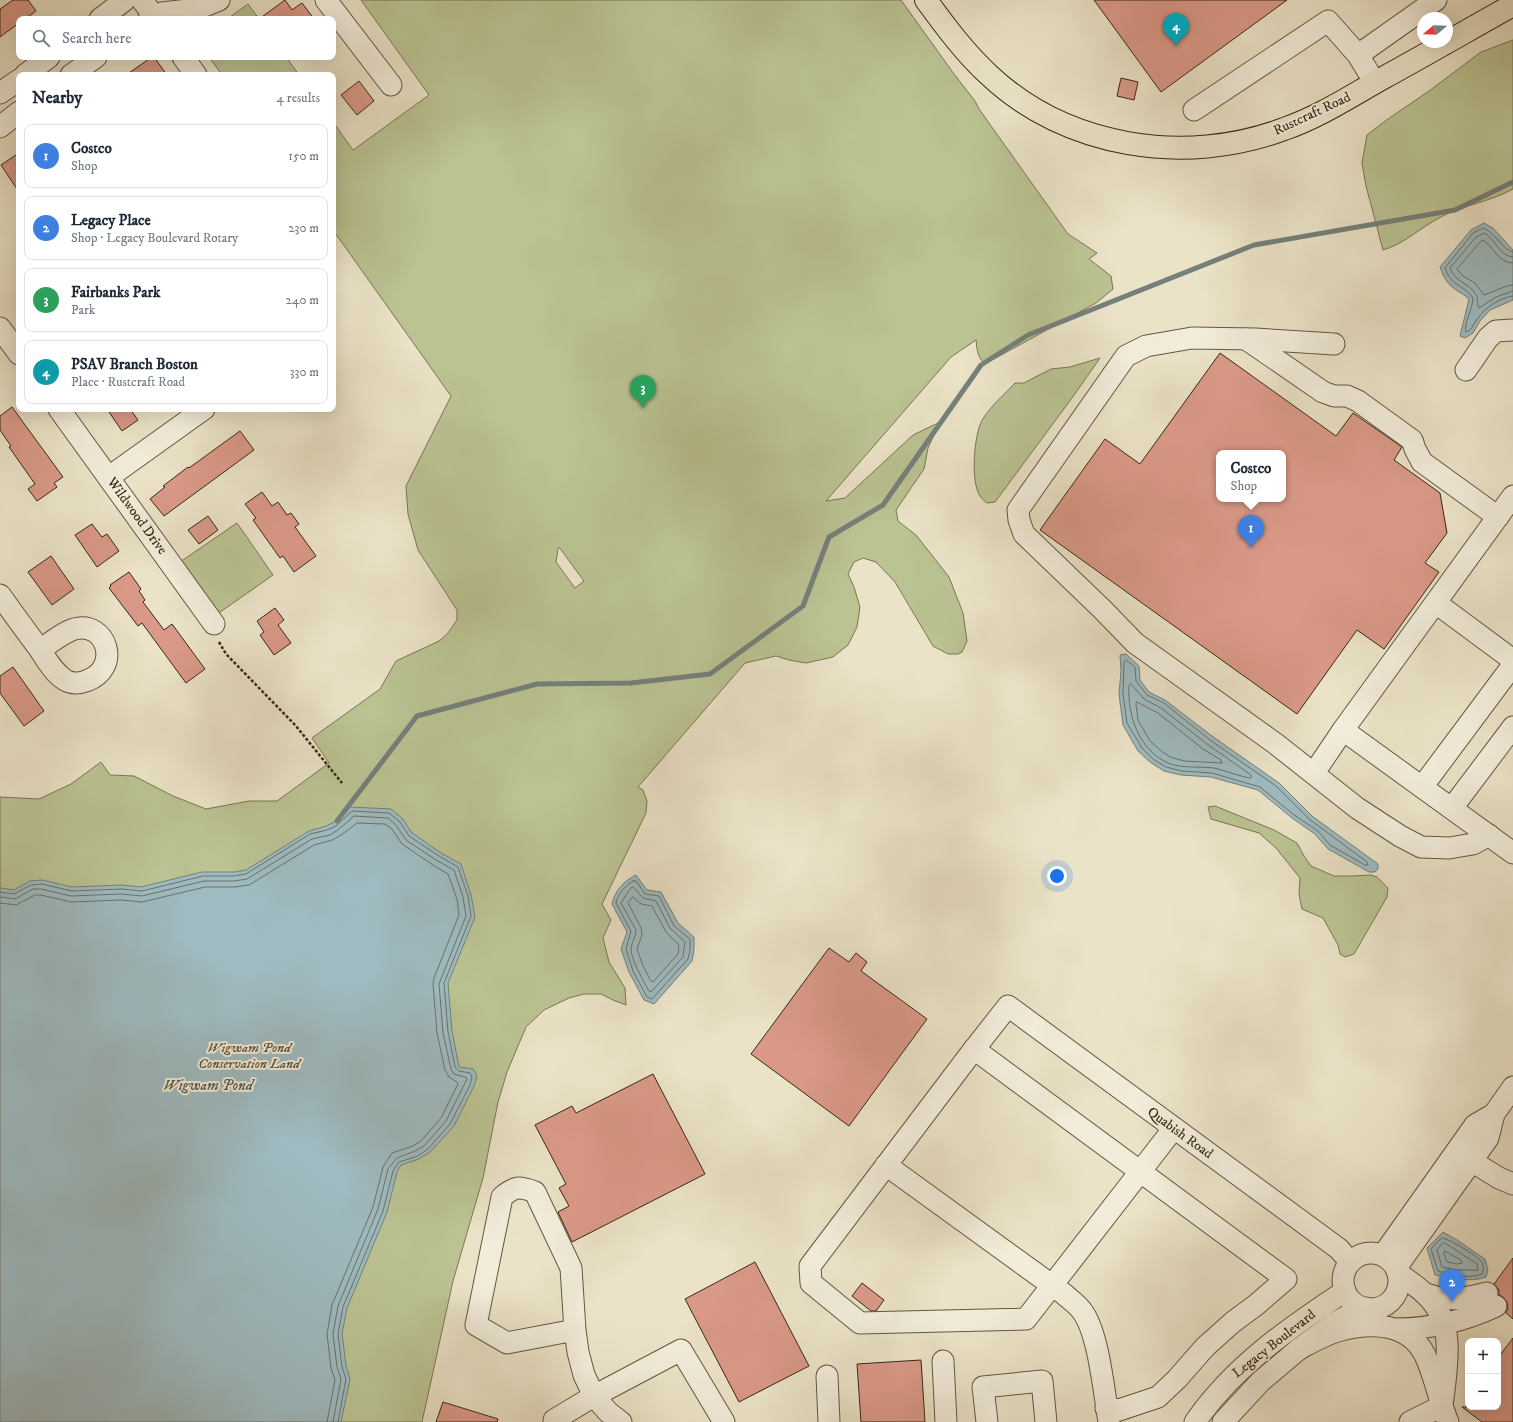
<!DOCTYPE html>
<meta charset="utf-8">
<style>
body{margin:0;font-family:"IM FELL DW Pica",serif;background:#f6f6f7;color:#1f2937}
.controls{position:absolute;right:12px;bottom:12px;display:grid;overflow:hidden;border-radius:8px;box-shadow:0 4px 16px #0002}
.controls button{width:36px;height:36px;display:grid;place-items:center;padding:0;border:0;border-bottom:1px solid #e0e1e3;background:#fff;color:#1f2937;font:20px sans-serif}
.compass{position:absolute;left:1417px;top:12px;width:36px;height:36px;border-radius:50%;background:#fff;box-shadow:0 4px 16px #0002;rotate:251deg}
.you{position:absolute;left:1057px;top:876px;width:14px;height:14px;margin:-10px;border:3px solid #fff;border-radius:50%;background:#1a73e8;box-shadow:0 0 0 6px #1a73e833}
.badge{display:grid;place-items:center;width:26px;height:26px;border-radius:50%;background:#db2777;color:#fff;font-size:13px;font-weight:700}
.pin{position:absolute;translate:-50% -33px;filter:drop-shadow(0 1px 2px #0008)}
.pin::after{content:'';position:absolute;top:21px;width:14px;height:12px;background:inherit;clip-path:polygon(0 0,100% 0,50% 100%)}
.popup{position:absolute;left:1216px;top:450px;width:70px;height:52px;box-sizing:border-box;display:grid;place-content:center;border-radius:8px;background:#fff;filter:drop-shadow(0 1px 3px #0005);font-size:13px;white-space:nowrap;color:#747a83}
.popup b{font-size:15px;color:#1f2937}
.popup::after{content:'';position:absolute;left:50%;top:100%;margin-left:-8px;border:8px solid transparent;border-top-color:#fff}
.list{margin:0;padding:0;list-style:none}
h2{display:flex;justify-content:space-between;align-items:center;height:52px;margin:0;padding:0 16px;font-size:17px}
h2 small{font-size:13px;font-weight:400;color:#747a83}
.list li{display:grid;grid-template-columns:26px 1fr auto;gap:12px;align-items:center;box-sizing:border-box;height:64px;margin:0 8px 8px;padding:0 8px;border:1px solid #e0e1e3;border-radius:8px}
.list b{display:block;font-size:15px;white-space:nowrap}
.list p{margin:0;font-size:13px;white-space:nowrap;color:#747a83}
.list em{font-size:13px;font-style:normal;color:#747a83}
.icon{flex:none;width:22px;height:22px;fill:none;stroke:currentColor;stroke-width:2;stroke-linecap:round;stroke-linejoin:round}
.map{position:relative;flex:none;width:1513px;height:1422px;overflow:hidden}
.search{position:absolute;background:#fff;box-shadow:0 4px 16px #0002;left:16px;top:16px;width:320px;height:44px;display:flex;align-items:center;gap:10px;box-sizing:border-box;padding:0 14px;border-radius:8px;color:#747a83;font-size:15px}
.panel{position:absolute;background:#fff;box-shadow:0 4px 16px #0002;left:16px;top:72px;width:320px;height:340px;border-radius:8px}
.map>svg:first-child{display:block}
.green{fill:#bbc393;stroke:#797653;fill-rule:evenodd}
.water{fill:#9ebbc1;stroke:#75807b}
.lines{fill:none;stroke-linecap:round;stroke-linejoin:round}
.shore{stroke:#6a726a;stroke-width:1}
.stream{stroke:#75807b;stroke-width:5}
.building{fill:#da9988;stroke:#372813;fill-rule:evenodd}
.minor-casing{stroke:#645740;stroke-width:23}
.major-casing{stroke:#372813;stroke-width:24}
.path{stroke:#372813;stroke-width:2.5;stroke-dasharray:3 2;stroke-linecap:butt}
.minor{stroke:#f2eddb;stroke-width:21}
.major{stroke:#ebe3c8;stroke-width:22}
.labels{text-anchor:middle;dominant-baseline:central;stroke-width:4;stroke-linejoin:round;paint-order:stroke}
.street-label{font-size:14px;fill:#372813;stroke:#f2eddb}
.park-label{font-size:14px;font-style:italic;fill:#584f33;stroke:#f2eddb}
.water-label{font-size:15px;font-style:italic;fill:#565447;stroke:#f2eddb}
</style>
<div class="map">
<svg width="1513" height="1422" viewBox="0 0 1513 1422">
<rect width="100%" height="100%" fill="#ebe3c8"/>
<filter id="stains"><feTurbulence type="fractalNoise" baseFrequency=".005" numOctaves="4"/><feColorMatrix values="0 0 0 0 .2 0 0 0 0 .09 0 0 0 0 .02 0 0 0 .5 -.17"/></filter>
<radialGradient id="worn" r=".72"><stop offset=".6" stop-color="#630" stop-opacity="0"/><stop offset="1" stop-color="#630" stop-opacity=".3"/></radialGradient>
<g class="green">
<path d="M 361,0 L 901,0 L 954,74 L 975,101 L 979,109 L 1068,234 L 1097,253 L 1089,259 L 1111,276 L 1113,289 L 1096,303 L 994,359 L 983,362 C 977,356 977,348 976,340 L 951,357 L 826,501 L 845,498 L 913,435 L 940,422 L 928,448 L 924,469 L 896,510 L 898,521 L 916,535 L 949,577 L 963,613 L 967,641 L 962,652 L 958,654 L 948,654 L 933,646 L 895,582 L 876,562 L 863,558 L 854,562 L 848,574 L 854,587 L 860,607 L 857,627 L 848,645 L 833,657 L 806,663 L 789,660 L 776,656 L 745,663 L 638,787 L 643,790 L 647,801 L 646,813 L 602,904 L 611,920 L 603,938 L 609,962 L 625,988 L 626,1005 L 613,1000 L 601,994 L 584,994 L 569,998 L 544,1010 L 526,1027 L 507,1072 L 498,1102 L 483,1178 L 453,1281 L 422,1422 L 0,1422 L 0,797 L 39,799 L 71,784 L 101,762 L 110,775 L 134,776 L 173,796 L 206,809 L 249,801 L 277,801 L 329,763 L 312,738 L 380,689 L 396,661 L 439,641 L 448,633 L 457,620 L 457,610 L 418,550 L 408,514 L 406,486 L 451,396 L 333,230 L 333,122 L 353,150 L 429,95 ZM 559,547 L 584,581 L 575,588 L 556,562 L 558,549 Z"/>
<polygon points="248,4 259,19 227,19"/>
<path d="M 1513,40 L 1513,189 C 1490,202 1462,205 1439,218 C 1420,228 1404,244 1383,250 L 1366,186 L 1362,163 L 1367,135 L 1388,119 L 1429,91 L 1481,52 Z"/>
<polygon points="209,57 286,57 299,75 222,75"/>
<path d="M 1100,358 L 1072,398 L 995,502 L 987,503 C 983,500 980,497 978,492 C 971,476 974,431 984,417 C 992,405 1005,394 1015,383 L 1024,383 L 1051,369 L 1070,367 Z"/>
<polygon points="237,523 273,575 216,615 180,562"/>
<polygon points="1215,806 1274,830 1297,843 1304,856 1311,866 1334,876 1352,876 1371,875 1377,877 1388,888 1387,897 1354,954 1345,957 1340,954 1338,945 1323,918 1302,909 1299,894 1300,878 1276,848 1259,833 1211,819 1208,807"/>
</g>
<g class="water">
<path d="M 1484,223 L 1493,228 L 1513,250 L 1513,300 L 1490,310 L 1480,321 L 1473,333 L 1465,338 L 1460,336 L 1469,299 C 1465,295 1460,293 1455,289 C 1447,284 1443,276 1440,267 L 1471,230 Z"/>
<polygon points="1126,654 1139,666 1140,680 1149,692 1165,700 1212,736 1279,783 1312,816 1378,864 1378,869 1375,872 1369,872 1328,849 1315,834 1292,818 1258,790 1211,777 1181,775 1164,771 1150,762 1138,751 1123,725 1119,694 1121,671 1120,655"/>
<polygon points="350,807 391,809 403,819 411,832 441,853 461,864 471,895 475,917 448,983 452,1031 459,1067 473,1069 477,1076 474,1086 454,1126 430,1152 419,1159 401,1165 397,1172 387,1212 347,1308 342,1333 346,1366 350,1379 341,1422 0,1422 0,888 14,890 30,881 42,880 72,887 121,885 141,887 202,872 235,872 246,870 309,831 326,826 334,822"/>
<path d="M 636,875 L 647,890 L 661,892 L 678,923 L 694,937 L 694,950 L 692,961 L 654,1004 L 644,1000 L 629,972 L 621,949 L 627,932 L 612,904 C 615,890 624,881 636,875 Z"/>
<path d="M 1443,1232 L 1457,1240 L 1485,1259 L 1488,1270 L 1486,1277 C 1470,1283 1451,1278 1435,1275 L 1427,1248 Z"/>
</g>
<g class="lines">
<g class="shore">
<path d="M 1513,252 C 1503,251 1495,232 1483,228 L 1473,233 L 1445,268 C 1451,286 1464,285 1473,298 C 1473,308 1463,325 1466,332 C 1473,330 1473,323 1478,318 C 1486,307 1499,298 1513,296"/>
<path d="M 1513,257 C 1499,256 1495,238 1484,233 L 1476,237 L 1450,268 C 1454,281 1468,283 1475,293 C 1479,297 1476,303 1479,308 L 1496,297 L 1513,291"/>
<path d="M 1513,263 C 1498,263 1494,247 1483,240 L 1480,242 L 1457,269 L 1463,276 L 1475,283 L 1484,295 L 1507,286 L 1513,285"/>
<polygon points="1126,660 1135,667 1136,681 1147,695 1164,703 1210,740 1276,786 1309,819 1367,862 1368,865 1365,865 1330,845 1318,831 1294,815 1260,787 1212,773 1182,771 1166,767 1153,759 1142,748 1127,723 1123,694 1124,662"/>
<path d="M 1131,684 L 1144,699 L 1161,708 L 1207,744 L 1251,775 L 1251,778 L 1249,778 C 1237,775 1225,771 1214,768 C 1198,766 1183,769 1168,763 C 1139,750 1127,715 1129,686 Z"/>
<polygon points="1137,702 1158,713 1203,749 1221,760 1222,763 1184,761 1170,757 1160,750 1150,741 1138,720 1136,704"/>
<path d="M 633,881 L 636,881 L 645,894 L 659,896 L 674,926 L 690,939 L 690,950 L 688,959 L 652,999 L 647,997 L 633,971 L 626,949 L 631,931 L 616,903 C 618,894 626,885 633,881 Z"/>
<path d="M 633,887 L 643,898 L 656,901 L 670,928 L 685,942 L 683,957 L 651,992 L 649,991 C 644,982 630,958 631,948 C 632,941 636,937 636,930 L 621,903 L 630,889 Z"/>
<polyline points="0,892 14,894 31,885 42,884 72,891 121,889 142,891 203,876 234,876 246,874 310,834 327,830 336,826 352,811 389,813 400,822 409,836 439,856 458,867 468,896 471,916 444,983 448,1032 455,1067 459,1071 470,1073 472,1077 470,1085 450,1124 428,1149 418,1156 399,1162 393,1171 383,1211 343,1307 338,1334 342,1367 346,1379 338,1422"/>
<polyline points="0,897 15,899 33,889 41,889 71,896 121,894 142,896 204,881 234,881 247,879 312,839 330,835 338,830 354,816 388,818 396,825 406,840 436,860 454,870 463,897 466,916 439,984 443,1033 451,1069 454,1074 465,1077 467,1079 446,1121 424,1146 415,1151 397,1158 388,1169 378,1209 338,1306 333,1334 337,1367 341,1379 333,1422"/>
<polygon points="633,897 641,904 652,906 666,932 679,945 678,954 653,982 651,981 643,966 637,949 642,935 641,928 628,903"/>
<polyline points="0,903 16,905 35,895 41,895 71,902 121,900 142,902 205,887 234,887 249,885 314,845 332,840 341,835 357,823 385,824 392,829 402,844 433,865 448,874 457,899 459,915 434,978 433,984 437,1033 445,1070 449,1077 457,1082 458,1084 441,1118 421,1141 413,1146 392,1153 383,1167 373,1207 332,1305 327,1334 331,1368 335,1380 327,1422"/>
<path d="M 1442,1238 C 1448,1238 1477,1256 1481,1261 C 1484,1264 1484,1270 1482,1274 C 1470,1279 1451,1275 1438,1271 L 1431,1249 Z"/>
<polygon points="1445,1243 1477,1264 1478,1270 1456,1270 1442,1267 1437,1250 1442,1244"/>
<polygon points="1445,1251 1461,1260 1462,1263 1457,1264 1447,1262 1444,1253"/>
</g>
<polyline class="stream" points="337,821 417,716 537,684 631,683 710,674 803,606 829,537 883,505 981,365 1028,335 1254,245 1455,210 1513,182"/>
</g>
<g class="building">
<polygon points="13,0 28,0 36,11 25,19 19,19 19,23 0,37 0,9"/>
<polygon points="285,0 292,10 302,3 314,19 259,19"/>
<polygon points="1094,0 1287,0 1161,92"/>
<polygon points="152,57 154,57 167,75 126,75"/>
<polygon points="1121,78 1138,82 1134,100 1117,96"/>
<polygon points="359,81 374,101 357,115 341,95"/>
<polygon points="19,153 19,192 1,165"/>
<path d="M 1220,353 L 1336,436 L 1353,413 L 1402,447 L 1394,460 L 1440,493 L 1447,533 L 1425,563 L 1439,572 L 1384,649 L 1357,630 L 1297,714 L 1040,530 L 1105,439 L 1140,464 ZM 1219,453 L 1283,453 L 1283,499 L 1219,499 Z"/>
<polygon points="12,407 63,477 54,483 57,487 37,501 28,489 35,484 9,447 11,446 0,430 0,416"/>
<polygon points="107,409 130,409 138,420 122,431"/>
<polygon points="240,431 254,450 164,516 150,499 165,487 163,486 188,467 189,468"/>
<polygon points="262,492 272,506 278,502 287,515 291,513 299,524 295,527 316,556 294,572 283,556 280,558 253,520 256,518 245,504"/>
<polygon points="208,516 218,530 199,544 188,530"/>
<polygon points="92,524 102,537 107,534 119,551 97,567 75,535"/>
<polygon points="51,556 74,589 52,605 28,572"/>
<polygon points="129,572 141,589 139,591 145,600 143,602 164,630 172,624 205,669 186,683 142,623 138,626 109,588 111,586 110,585"/>
<polygon points="275,608 284,620 278,625 291,643 274,655 260,635 264,632 257,621"/>
<polygon points="13,667 44,711 24,726 0,693 0,676"/>
<polygon points="829,948 849,962 856,953 867,962 861,971 927,1019 849,1126 751,1054"/>
<polygon points="653,1074 705,1174 572,1242 558,1212 569,1206 559,1188 566,1184 535,1125 572,1106 576,1113"/>
<polygon points="1513,1258 1513,1319 1506,1313 1508,1308 1507,1302 1503,1297 1499,1295 1499,1290 1494,1284"/>
<polygon points="755,1262 809,1366 739,1402 685,1299"/>
<polygon points="862,1283 884,1300 876,1311 871,1311 852,1296"/>
<polygon points="1513,1338 1513,1422 1482,1422 1462,1407 1498,1407 1498,1358"/>
<polygon points="921,1360 925,1422 861,1422 857,1364"/>
<polygon points="443,1402 498,1419 497,1422 436,1422"/>
</g>
<g class="lines">
<defs>
<g id="minor">
<polyline points="142,0 156,19"/>
<polyline points="326,0 391,85"/>
<polyline points="100,19 125,0"/>
<polyline points="149,19 162,13 197,9 219,0"/>
<polyline points="1358,55 1436,0"/>
<polyline points="183,57 196,75"/>
<polyline points="25,75 49,57"/>
<polyline points="71,75 96,57"/>
<polyline points="0,93 19,80"/>
<polyline points="1194,110 1328,21 1358,55 1375,83"/>
<polyline points="0,127 19,112"/>
<polyline points="0,328 19,354"/>
<polyline points="1246,339 1323,392 1334,396 1347,396 1358,401 1412,440 1415,449 1422,462 1498,517"/>
<polyline points="1334,344 1255,339 1192,338 1146,346 1126,356 1018,510 1019,520 1024,534 1102,609 1135,643 1276,744 1357,808 1400,836 1421,847 1449,848 1473,844 1489,835"/>
<polyline points="1466,370 1488,338 1496,331 1513,330"/>
<polyline points="59,409 214,624"/>
<polyline points="109,477 204,409"/>
<path d="M 0,595 C 13,613 25,630 38,647 C 46,659 53,672 65,680 C 72,684 78,684 86,681 C 122,669 107,620 74,629 C 62,633 50,643 40,650"/>
<polyline points="1436,603 1513,660"/>
<polyline points="1343,730 1513,853"/>
<polyline points="1314,773 1343,730 1513,496"/>
<polyline points="1422,787 1513,665"/>
<polyline points="1452,808 1513,727"/>
<polyline points="974,1049 1286,1279 1256,1305 1233,1322 1205,1347 1177,1379 1158,1397 1119,1410 1106,1408"/>
<polyline points="1174,1128 1026,1319 860,1323 811,1283 810,1266 968,1057 1008,1006 1339,1249 1350,1262"/>
<polyline points="1460,1154 1499,1178 1513,1184"/>
<path d="M 886,1165 L 1064,1294 C 1069,1299 1077,1304 1082,1311 C 1099,1333 1104,1394 1109,1422"/>
<circle cx="1371" cy="1281" r="28"/>
<polyline points="1383,1255 1475,1125 1494,1114"/>
<polyline points="1396,1268 1488,1138 1494,1114 1513,1087"/>
<path d="M 1398,1273 C 1407,1280 1417,1286 1425,1294 C 1456,1322 1447,1363 1443,1399"/>
<path d="M 1426,1294 C 1451,1302 1463,1299 1487,1293"/>
<path d="M 1396,1329 C 1431,1329 1464,1321 1496,1306"/>
<path d="M 575,1330 L 507,1343 L 476,1325 L 502,1197 C 515,1186 519,1186 535,1192 L 571,1268 L 575,1330 L 578,1352 L 584,1375 L 594,1396 L 608,1412 L 621,1422"/>
<path d="M 1299,1349 C 1312,1342 1326,1334 1341,1330 C 1372,1322 1409,1323 1425,1355 C 1435,1377 1439,1400 1448,1422"/>
<polyline points="943,1361 946,1422"/>
<polyline points="827,1376 829,1422"/>
<polyline points="554,1420 594,1396 681,1350 724,1422"/>
<polyline points="987,1422 983,1387 1042,1381 1046,1422"/>
<path d="M 1195,1422 C 1234,1366 1289,1328 1345,1291"/>
<polyline points="1223,1422 1261,1381 1299,1349 1333,1324 1349,1315 1366,1308"/>
<polyline points="1410,1422 1442,1406"/>
</g>
<path id="major" d="M 926,0 C 945,26 965,53 989,75 C 1066,148 1186,166 1284,129 C 1319,117 1351,96 1383,78 C 1427,54 1470,29 1513,5"/>
</defs>
<use href="#minor" class="minor-casing"/>
<use href="#major" class="major-casing"/>
<polyline class="path" points="219,642 226,654 296,726 342,783"/>
<use href="#minor" class="minor"/>
<use href="#major" class="major"/>
</g>
<g class="labels">
<g class="street-label">
<text transform="translate(1312 114) rotate(-25)">Rustcraft Road</text>
<text transform="translate(137 516) rotate(54)">Wildwood Drive</text>
<text transform="translate(1180 1133) rotate(36)">Quabish Road</text>
<text transform="translate(1274 1344) rotate(-38)">Legacy Boulevard</text>
</g>
<g class="park-label">
<text x="249" y="1048">Wigwam Pond<tspan x="249" dy="16">Conservation Land</tspan></text>
</g>
<g class="water-label">
<text x="208" y="1085">Wigwam Pond</text>
</g>
</g>
<rect width="100%" height="100%" filter="url(#stains)"/>
<rect width="100%" height="100%" fill="url(#worn)"/>
</svg>
<div class="controls">
<button>+</button>
<button>−</button>
</div>
<svg class="compass" viewBox="-18 -18 36 36"><path d="M0-13l5 13h-10z" fill="#e53935"/><path d="M0 13l5-13h-10z" fill="#747a83"/></svg>
<div class="you"></div>
<div class="pin badge" style="left:1251px;top:548px;background:#3f7fe0">1</div>
<div class="popup"><b>Costco</b>Shop</div>
<div class="pin badge" style="left:1452px;top:1302px;background:#3f7fe0">2</div>
<div class="pin badge" style="left:643px;top:408px;background:#2e9e5b">3</div>
<div class="pin badge" style="left:1176px;top:46px;background:#0f9aa8">4</div>
<div class="search"><svg class="icon" aria-label="search" viewBox="0 0 24 24"><circle cx="10" cy="10" r="6"/><path d="M15 15l6 6"/></svg>Search here</div>
<section class="panel">
<h2>Nearby<small>4 results</small></h2>
<ul class="list">
<li><span class="badge" style="background:#3f7fe0">1</span><div><b>Costco</b><p>Shop</p></div><em>150 m</em></li>
<li><span class="badge" style="background:#3f7fe0">2</span><div><b>Legacy Place</b><p>Shop · Legacy Boulevard Rotary</p></div><em>230 m</em></li>
<li><span class="badge" style="background:#2e9e5b">3</span><div><b>Fairbanks Park</b><p>Park</p></div><em>240 m</em></li>
<li><span class="badge" style="background:#0f9aa8">4</span><div><b>PSAV Branch Boston</b><p>Place · Rustcraft Road</p></div><em>330 m</em></li>
</ul>
</section>
</div>
